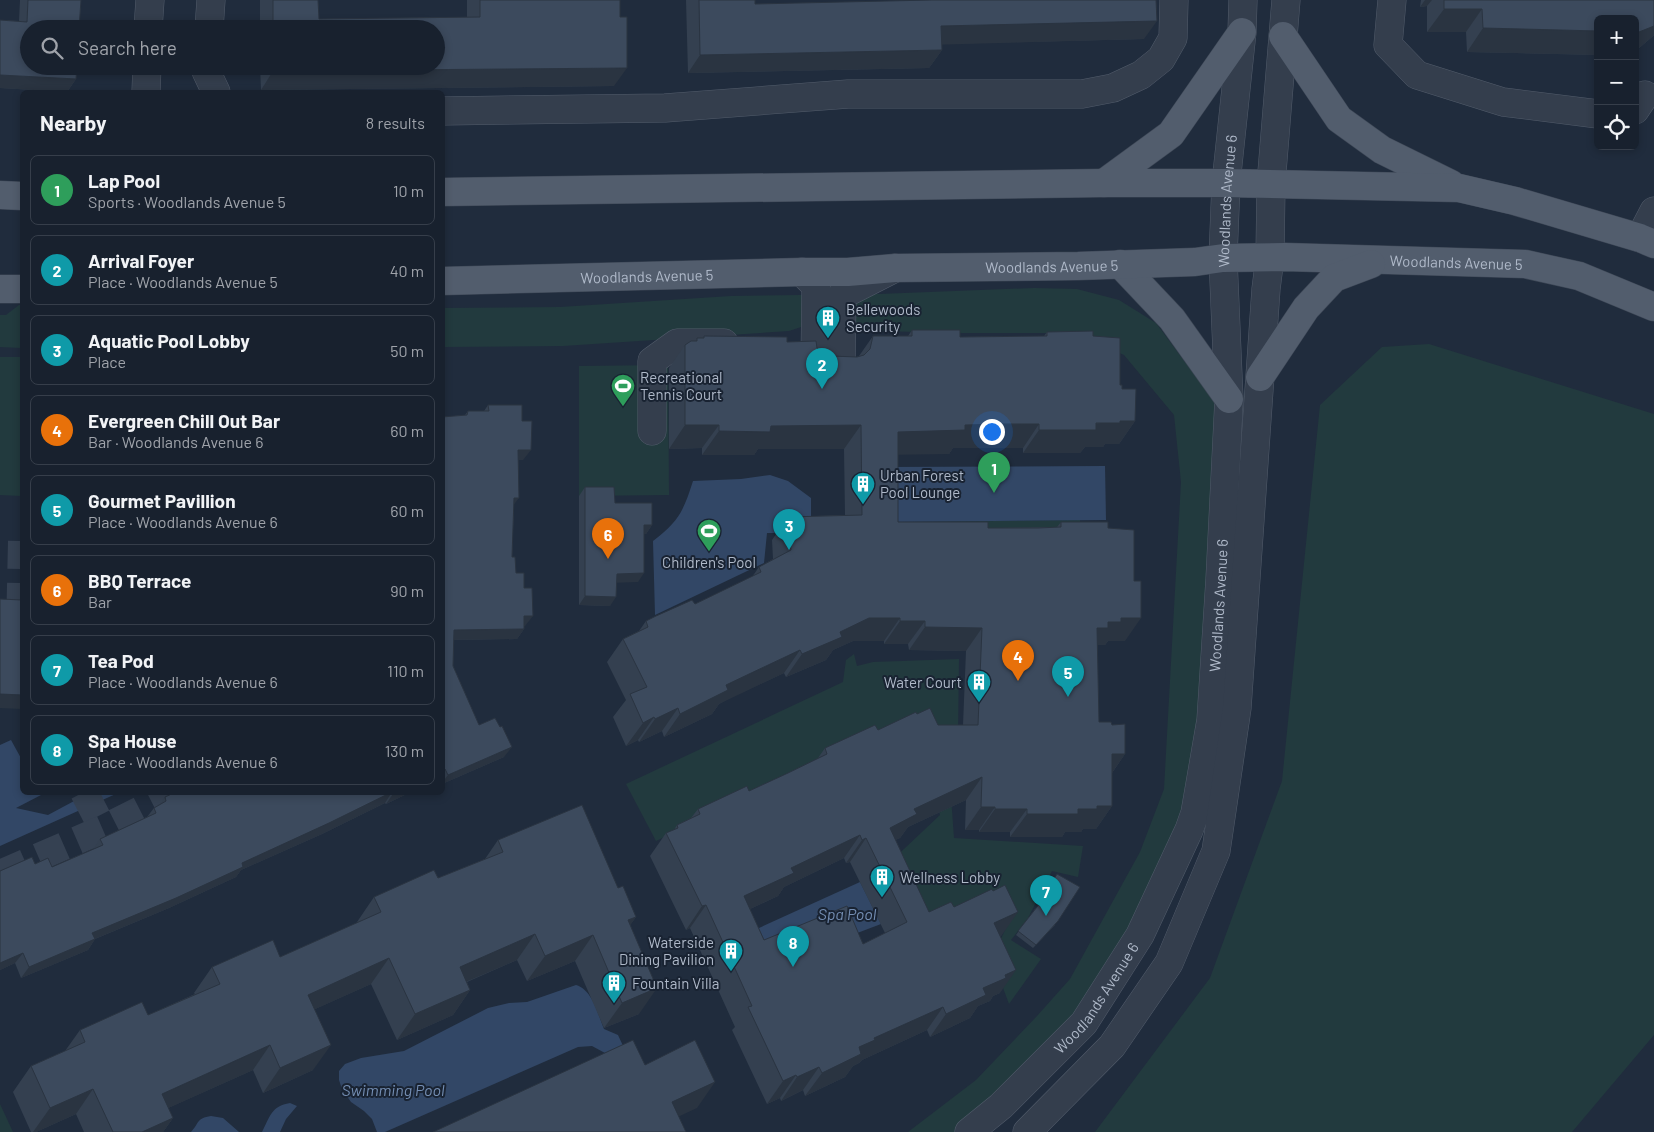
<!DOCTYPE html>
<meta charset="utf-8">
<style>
body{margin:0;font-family:Barlow,sans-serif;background:#212936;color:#f1f3f6}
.controls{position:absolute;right:15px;top:15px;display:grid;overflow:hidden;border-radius:8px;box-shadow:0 2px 8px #0003}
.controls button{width:45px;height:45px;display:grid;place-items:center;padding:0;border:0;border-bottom:1px solid #363e4a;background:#18212e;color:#f1f3f6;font:25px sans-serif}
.you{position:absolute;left:991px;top:431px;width:18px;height:18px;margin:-12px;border:4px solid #fff;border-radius:50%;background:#1a73e8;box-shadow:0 0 0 8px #1a73e833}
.badge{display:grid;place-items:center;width:32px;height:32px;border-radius:50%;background:#7eafff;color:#fff;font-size:16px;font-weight:700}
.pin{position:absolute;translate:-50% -41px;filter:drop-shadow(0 1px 2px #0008)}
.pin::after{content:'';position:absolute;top:26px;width:18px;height:15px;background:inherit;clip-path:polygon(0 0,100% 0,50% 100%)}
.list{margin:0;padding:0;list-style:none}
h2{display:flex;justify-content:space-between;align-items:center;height:65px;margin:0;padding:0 20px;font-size:21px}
h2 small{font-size:16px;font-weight:400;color:#9fa3aa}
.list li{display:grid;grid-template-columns:32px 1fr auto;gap:15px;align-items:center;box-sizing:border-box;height:70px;margin:0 10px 10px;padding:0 10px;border:1px solid #363e4a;border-radius:8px}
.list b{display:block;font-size:19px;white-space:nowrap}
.list p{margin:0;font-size:16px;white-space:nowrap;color:#9fa3aa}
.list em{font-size:16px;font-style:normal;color:#9fa3aa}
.icon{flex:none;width:28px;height:28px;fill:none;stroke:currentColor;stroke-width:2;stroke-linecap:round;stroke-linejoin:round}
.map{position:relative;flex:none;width:1654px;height:1132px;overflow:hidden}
.search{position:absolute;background:#18212e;box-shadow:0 2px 8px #0003;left:20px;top:20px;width:425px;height:55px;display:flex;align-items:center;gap:12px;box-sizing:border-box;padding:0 18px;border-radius:28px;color:#9fa3aa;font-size:19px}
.panel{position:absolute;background:#18212e;box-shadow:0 2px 8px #0003;left:20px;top:90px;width:425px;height:705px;border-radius:8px}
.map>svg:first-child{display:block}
.green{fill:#223a3e}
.water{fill:#324766}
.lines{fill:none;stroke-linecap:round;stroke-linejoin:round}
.minor-tunnel{stroke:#354152;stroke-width:28;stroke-dasharray:28 14;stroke-linecap:butt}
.minor-casing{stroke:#525c6b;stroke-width:29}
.major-casing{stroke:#3d4756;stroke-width:29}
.minor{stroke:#343e4d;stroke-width:28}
.major{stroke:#525d6d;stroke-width:28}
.wall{fill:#344050;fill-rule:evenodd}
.shaded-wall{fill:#2a3441}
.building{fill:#3c4a5d;stroke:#2a3441;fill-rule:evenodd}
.labels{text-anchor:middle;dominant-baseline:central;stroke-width:4;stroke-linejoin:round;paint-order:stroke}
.street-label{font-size:15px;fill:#afb9c9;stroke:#192332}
.poi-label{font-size:15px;fill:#afb9c9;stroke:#192332;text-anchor:start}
.water-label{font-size:16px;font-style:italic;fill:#748eb3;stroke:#192332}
</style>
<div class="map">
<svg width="1654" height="1132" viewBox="0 0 1654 1132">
<rect width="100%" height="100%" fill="#202c3d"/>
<g class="green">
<polygon points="1034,288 1077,289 1119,300 1156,323 1217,405 1202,685 1189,830 1082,1015 963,1132 908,1132 976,1080 1037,1016 1070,979 1140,852 1164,789 1181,482 1174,415 1124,355 1075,333 964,333 875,331 804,326 789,331 563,346 443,347 442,308 560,307 731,296 879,294"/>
<polygon points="19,305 22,305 22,348 0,347 0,315 6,315"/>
<polygon points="1429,344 1654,414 1654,1035 1572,1132 1095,1132 1210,978 1282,781 1320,405 1382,347"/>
<polygon points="0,357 22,357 22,496 0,495"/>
<polygon points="668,365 669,495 579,496 579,366"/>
<polygon points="1080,520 1080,542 894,544 894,522"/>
<polygon points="854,654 857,666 873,662 959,659 958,737 947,740 954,838 1083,846 1078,877 1052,871 1028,918 1011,940 1041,959 1009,1004 992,958 1006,928 912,926 887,865 940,815 921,715 656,841 626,784 843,682 846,660"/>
<polygon points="0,1104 13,1132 0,1132"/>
</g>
<g class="water">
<polygon points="1105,466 1106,520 895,522 882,467"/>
<path d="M 770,475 L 788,481 L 811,498 L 811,529 L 794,533 L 767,533 L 764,563 L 655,615 L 653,541 C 679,521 683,512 693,481 L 741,479 Z"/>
<polygon points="11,740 22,760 22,792 40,793 41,795 16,808 48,815 89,793 118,793 0,846 0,745"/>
<polygon points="860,882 881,924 852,935 769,954 737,938"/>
<path d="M 576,985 C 593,990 598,1015 604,1029 L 618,1035 L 624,1048 L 605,1053 L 592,1046 L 578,1047 L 385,1132 L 377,1132 L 372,1119 L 364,1111 L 351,1102 L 342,1089 L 339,1080 L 339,1071 L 345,1064 L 361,1058 L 404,1051 L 488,1008 L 509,1003 L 527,1002 Z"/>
<path d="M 290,1103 L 297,1106 L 286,1119 L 280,1132 L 262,1132 C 270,1117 271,1106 290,1103 Z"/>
<path d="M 211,1116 L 223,1118 L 239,1132 L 191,1132 C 199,1124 196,1118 211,1116 Z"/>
</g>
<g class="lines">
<g class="minor-tunnel">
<polyline points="22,541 19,674 22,681"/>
<polyline points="84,792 103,829"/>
<polyline points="0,874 103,829 176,792"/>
</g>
<defs>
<g id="minor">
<polyline points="1392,0 1388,45 1417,75 1503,102 1598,114"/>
<polyline points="148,29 150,0"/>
<polyline points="209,29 211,0"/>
<polyline points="206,66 206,71 216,92"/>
<polyline points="146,92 147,66"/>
<polyline points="1635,110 1645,95"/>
<polyline points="442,111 665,108 848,94 1082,94 1113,88 1141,75 1161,59 1173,38 1174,0"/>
<polyline points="1640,238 1654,211"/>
<polyline points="802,272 816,286 815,364 841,364 842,295 895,268"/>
<polyline points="652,431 652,361 677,343 724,343"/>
<path id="s1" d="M 969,1132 L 1001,1106 L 1084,1023 L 1140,935 L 1189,830 L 1195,813 L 1211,720 L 1220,579 L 1229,399 L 1223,258 L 1226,183 L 1242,32 L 1243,0"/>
<polyline points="1027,1132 1112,1046 1169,963 1216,851 1237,708 1266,289 1270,257 1271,184 1286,0"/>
</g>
<g id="major">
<polyline points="1283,36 1339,119 1382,150 1451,184"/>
<polyline points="1104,183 1171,134 1242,32"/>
<polyline points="442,192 1104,183 1226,183 1459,188 1515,201 1640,238 1654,244"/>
<polyline points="0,195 22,196"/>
<polyline points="1120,264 1172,319 1229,399"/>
<path id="s2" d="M 442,281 L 802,272 L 848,272 L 895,268 L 1078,266 L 1195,262 L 1223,258 L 1285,257 L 1525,264 L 1579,276 L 1654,307"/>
<polyline points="0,289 22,289"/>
<polyline points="1260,377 1306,308 1334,278 1371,264"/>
</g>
</defs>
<use href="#minor" class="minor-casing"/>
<use href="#major" class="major-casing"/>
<use href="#minor" class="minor"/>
<use href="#major" class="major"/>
</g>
<g class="wall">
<polygon points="20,0 81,0 76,79 67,92 0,88 0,20 19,21"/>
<polygon points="260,0 318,0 319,19 467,17 467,0 620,0 614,86 261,90 260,66 436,66 436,29 260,29"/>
<polygon points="686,0 755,0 755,4 1144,39 941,44 942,50 929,68 688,73"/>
<polygon points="1421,0 1654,0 1654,35 1652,37 1638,49 1635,50 1635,19 1598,19 1598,55 1467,52 1466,32 1427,32 1427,6 1420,7"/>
<path d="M 912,330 L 960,337 L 1044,336 L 1047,332 L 1093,336 L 1122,389 L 1135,421 L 1119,444 L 1105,444 L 1103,447 L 1085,447 L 1080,453 L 1023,453 L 1023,448 L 953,448 L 949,454 L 898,454 L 898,522 L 988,528 L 1057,527 L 1061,522 L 1108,528 L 1125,641 L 1108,641 L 1105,645 L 1097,645 L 1099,722 L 1112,725 L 1125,754 L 1112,773 L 1112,806 L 1096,829 L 1083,829 L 1081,832 L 1065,832 L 1062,837 L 1010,837 L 1010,832 L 979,832 L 979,830 L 965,830 L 966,800 L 908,827 L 900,838 L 895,840 L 929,912 L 954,907 L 1002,935 L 1000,936 L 1000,993 L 993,996 L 990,1001 L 978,1006 L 970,1018 L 930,1037 L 927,1030 L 862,1060 L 859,1063 L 853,1066 L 845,1077 L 805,1096 L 803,1090 L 781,1101 L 780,1098 L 767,1104 L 732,1030 L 735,1027 L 690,928 L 686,930 L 650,856 L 666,833 L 674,830 L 677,825 L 691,818 L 698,809 L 749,791 L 788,773 L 818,758 L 825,748 L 878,730 L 917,714 L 938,725 L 963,725 L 966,651 L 909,650 L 908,644 L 884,644 L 884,641 L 853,641 L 833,650 L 826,660 L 786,677 L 784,673 L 730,698 L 719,704 L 712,714 L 664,737 L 662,731 L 639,742 L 638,740 L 626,746 L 613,717 L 626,700 L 607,662 L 623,639 L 639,631 L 646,621 L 695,604 L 752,577 L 759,567 L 773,559 L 772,540 L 788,517 L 845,515 L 844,449 L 758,449 L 754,455 L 702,455 L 702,448 L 669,449 L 669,368 L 685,345 L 696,341 L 697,338 L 702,338 L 704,336 L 787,342 L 817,348 L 823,354 L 831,356 L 857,357 L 859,356 L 873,336 L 908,336 ZM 844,858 L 846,863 L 850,862 L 885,933 L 863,944 L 764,940 L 750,909 L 778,896 L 784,887 Z"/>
<polygon points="488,405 523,460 518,460 514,505 512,557 525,626 524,626 524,629 517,639 453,640 453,666 479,725 504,757 442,784 442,417 465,415 468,411 484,411"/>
<polygon points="585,487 615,503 652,525 646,534 644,534 638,582 616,582 610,606 579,605 579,496"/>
<polygon points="176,792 411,792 386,804 385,803 322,834 241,870 236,877 169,908 95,939 88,950 21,978 15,963 0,970 0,871 35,864 52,867 93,849 100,839 147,817 154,808 160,804 165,797"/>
<polygon points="498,840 618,888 636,917 630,925 639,1014 604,1028 575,961 527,981 517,960 467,982 470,990 453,1015 397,1040 371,984 315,1009 313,1070 263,1093 253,1070 168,1108 173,1118 163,1132 84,1132 76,1114 36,1132 31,1132 13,1092 31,1066 65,1051 80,1030 148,1015 195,994 194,993 212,967 280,957 357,923 357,922 374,897 438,878 485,859"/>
<polygon points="1035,909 1055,925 1033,948 1016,935"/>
</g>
<g class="shaded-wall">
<polygon points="1425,0 1432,0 1427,6 1420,7"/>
<polygon points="1444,9 1482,9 1466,32 1427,32"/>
<polygon points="1157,21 1144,39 928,45 941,26"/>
<polygon points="1654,26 1654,35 1652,37 1638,49 1635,50 1635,32"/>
<polygon points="1483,28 1598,31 1598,55 1467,52"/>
<polygon points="942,50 929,68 688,73 700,55"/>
<polygon points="627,68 614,86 261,90 273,71"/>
<polygon points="0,75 76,79 67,92 0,88"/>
<polygon points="1120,421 1135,421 1119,444 1105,444 1103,447 1085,447 1080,453 1023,453 1039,430"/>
<polygon points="1039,424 1023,448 953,448 949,454 882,455 898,432 965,425"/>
<polygon points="685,425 719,425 702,448 669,449"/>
<polygon points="861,425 844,449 758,449 754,455 702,455 719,431 771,426"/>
<polygon points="518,450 531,450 523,460 511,460"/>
<polygon points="514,498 519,498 511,508"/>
<polygon points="644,525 652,525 646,534 638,534"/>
<polygon points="644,573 638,582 610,583 617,574"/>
<polygon points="585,596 616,597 610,606 579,605"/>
<polygon points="524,616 533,616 525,626 517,626"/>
<polygon points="869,618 900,618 884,641 853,641 833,650 826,660 786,677 802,654 840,632"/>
<polygon points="1121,618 1141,618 1125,641 1108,641 1105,645 1096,645 1097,628 1108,622"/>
<polygon points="900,621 925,621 908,644 884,644"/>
<polygon points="925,627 982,628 966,651 909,650"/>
<polygon points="524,629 517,639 447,640 454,630"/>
<polygon points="800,650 784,673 719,704 712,714 664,737 680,714 726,685 747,675"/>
<polygon points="0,694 22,695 22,709 0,708"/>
<polygon points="678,708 662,731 639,742 655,719"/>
<polygon points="654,717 638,740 626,746 643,723"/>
<polygon points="512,747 504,757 442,784 442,783 448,775"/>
<polygon points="1112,754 1125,754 1109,777"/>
<polygon points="982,777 966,800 908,827 900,838 873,851 890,828 914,809"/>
<polygon points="392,792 385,803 322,834 241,870 236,877 169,908 85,943 92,933"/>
<polygon points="397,792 411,792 386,804 393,794"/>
<polygon points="1097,806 1112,806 1096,829 1083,829 1081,832 1065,832 1062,837 1010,837 1027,814"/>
<polygon points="981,807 995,807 979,830 965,830"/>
<polygon points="995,809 1027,809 1010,832 979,832"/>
<polygon points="860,835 844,858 784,887 778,896 728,919 744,896 791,868"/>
<polygon points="866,838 850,862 846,863 862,840"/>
<polygon points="706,905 690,928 686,930 702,906"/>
<polygon points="1018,912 1002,935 978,946 994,923"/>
<polygon points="636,917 618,942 628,920"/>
<polygon points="535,934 517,960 442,992 460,967"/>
<polygon points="593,935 575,961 527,981 545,956"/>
<polygon points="95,939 88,950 21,978 29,967"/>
<polygon points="23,953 15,963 0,970 0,963"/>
<polygon points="389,958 371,984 291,1020 308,995"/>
<polygon points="1016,970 1000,993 993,996 990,1001 978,1006 970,1018 930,1037 946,1014 983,988 1005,975"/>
<polygon points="657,988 639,1014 604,1028 622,1003"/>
<polygon points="470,990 453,1015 397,1040 415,1014"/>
<polygon points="943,1007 927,1030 862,1060 859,1063 853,1066 845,1077 805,1096 822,1073 859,1047 874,1038"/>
<polygon points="270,1045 253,1070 144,1119 162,1094"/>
<polygon points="331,1045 313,1070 263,1093 280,1068"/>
<polygon points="819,1067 803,1090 781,1101 797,1077"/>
<polygon points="796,1075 780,1098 767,1104 783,1081"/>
<polygon points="715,1082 697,1108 654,1128 672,1102"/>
<polygon points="93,1089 76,1114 36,1132 33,1132 50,1108"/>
<polygon points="173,1118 163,1132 142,1132"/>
</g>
<g class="building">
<polygon points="28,0 81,0 79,29 29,29 29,66 77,66 76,79 0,75 0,20 27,22"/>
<polygon points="273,0 318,0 319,19 480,17 480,0 620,0 620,17 627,17 627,68 273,71 273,66 436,66 436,29 273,29"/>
<polygon points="699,0 755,0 755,4 931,0 1156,0 1157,21 941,26 942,50 700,55"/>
<polygon points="1444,0 1654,0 1654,26 1639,32 1635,32 1635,19 1598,19 1598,31 1483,28 1482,9 1444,9"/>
<path d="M 912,330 L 960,330 L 960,337 L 1047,336 L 1047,332 L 1093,331 L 1093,336 L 1120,338 L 1120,385 L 1122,385 L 1122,389 L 1136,389 L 1135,421 L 1120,421 L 1120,423 L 1096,423 L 1096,430 L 1039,430 L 1039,424 L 1003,424 L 965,425 L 965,430 L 898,432 L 898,522 L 988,522 L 988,528 L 1038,528 L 1061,527 L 1061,522 L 1108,522 L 1108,528 L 1134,530 L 1134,581 L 1141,581 L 1141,618 L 1121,618 L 1121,622 L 1108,622 L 1108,628 L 1097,628 L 1099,722 L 1111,722 L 1112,725 L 1125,724 L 1125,754 L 1112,754 L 1112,806 L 1097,806 L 1097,809 L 1078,809 L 1078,814 L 1027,814 L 1027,809 L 995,809 L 995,807 L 981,807 L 982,777 L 914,809 L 917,814 L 890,828 L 929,912 L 951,902 L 954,907 L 992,889 L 993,891 L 1005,885 L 1018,912 L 994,923 L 1016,970 L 1005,975 L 1006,978 L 983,988 L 986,995 L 946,1014 L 943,1007 L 874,1038 L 875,1040 L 859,1047 L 861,1054 L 822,1073 L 819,1067 L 797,1077 L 796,1075 L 783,1081 L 748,1007 L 752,1006 L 706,905 L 702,906 L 666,833 L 678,828 L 677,825 L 700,814 L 698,809 L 747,786 L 749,791 L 788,773 L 827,754 L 825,748 L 875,725 L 878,730 L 916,712 L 917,714 L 930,708 L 938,725 L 978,725 L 982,628 L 925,627 L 925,621 L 900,621 L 900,618 L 869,618 L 840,632 L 842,637 L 802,654 L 800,650 L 747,675 L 726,685 L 728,690 L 680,714 L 678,708 L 655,719 L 654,717 L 643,723 L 630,694 L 647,687 L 623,639 L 648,627 L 646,621 L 656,616 L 692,600 L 695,604 L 761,572 L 759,567 L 791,550 L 788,517 L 862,515 L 861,425 L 771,426 L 770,432 L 719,431 L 719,425 L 685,425 L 685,345 L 691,341 L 697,341 L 697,338 L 704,338 L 704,336 L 787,337 L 787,342 L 816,341 L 817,348 L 823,354 L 831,356 L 857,357 L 864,355 L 870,349 L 873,336 L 912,336 ZM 860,835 L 862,840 L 866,838 L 907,922 L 863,944 L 847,906 L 764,940 L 744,896 L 794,873 L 791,868 Z"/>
<polygon points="488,405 522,405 522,421 532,421 531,450 518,450 519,498 514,498 512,557 515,557 516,573 524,573 524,588 532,588 533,616 524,616 524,629 454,630 453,666 479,725 495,718 500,727 502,726 512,747 448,775 445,769 442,770 442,417 467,415 468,411 489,411"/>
<polygon points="585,487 614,487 615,503 652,503 652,525 644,525 644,573 617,574 616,597 585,596"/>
<polygon points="0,599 22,600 22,695 0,694"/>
<polygon points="176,792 392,792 329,823 242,863 243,867 176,898 92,933 95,939 29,967 23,953 0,963 0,871 32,857 35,864 48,858 52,867 103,845 100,839 156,813 154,808 166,801 165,797"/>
<polygon points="582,805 618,888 623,886 636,917 628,920 657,988 622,1003 593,935 545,956 535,934 460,967 470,990 415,1014 389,958 308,995 331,1045 280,1068 270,1045 162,1094 173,1118 142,1132 113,1132 93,1089 50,1108 31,1066 85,1042 80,1030 142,1002 148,1015 220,984 212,967 273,940 280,957 381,912 374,897 434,870 438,878 503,852 498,840"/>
<polygon points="1057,874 1080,887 1058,921 1036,945 1018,931 1037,907"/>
<polygon points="633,1040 645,1065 695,1040 715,1082 672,1102 686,1132 433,1132"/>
</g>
<defs>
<symbol id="building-pin" viewBox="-11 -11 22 30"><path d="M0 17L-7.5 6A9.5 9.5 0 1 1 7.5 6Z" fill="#0f9aa8" stroke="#192332"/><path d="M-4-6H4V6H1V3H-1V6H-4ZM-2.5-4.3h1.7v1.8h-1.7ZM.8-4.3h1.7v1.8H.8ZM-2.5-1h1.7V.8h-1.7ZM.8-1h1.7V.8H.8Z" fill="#fff"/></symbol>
<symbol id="stadium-pin" viewBox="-11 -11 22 30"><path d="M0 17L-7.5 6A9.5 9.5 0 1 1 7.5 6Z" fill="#2e9e5b" stroke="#192332"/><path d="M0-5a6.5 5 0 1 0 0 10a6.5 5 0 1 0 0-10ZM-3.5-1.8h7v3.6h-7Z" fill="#fff"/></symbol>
</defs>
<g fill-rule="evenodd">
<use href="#building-pin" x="814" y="304" width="28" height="38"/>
<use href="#stadium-pin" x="609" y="372" width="28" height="38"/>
<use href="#building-pin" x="849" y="470" width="28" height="38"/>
<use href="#stadium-pin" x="695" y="517" width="28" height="38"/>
<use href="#building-pin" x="965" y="668" width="28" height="38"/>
<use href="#building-pin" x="868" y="863" width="28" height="38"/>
<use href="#building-pin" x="717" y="937" width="28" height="38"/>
<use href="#building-pin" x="600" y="969" width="28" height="38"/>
</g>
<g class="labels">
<g class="street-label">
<text stroke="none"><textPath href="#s1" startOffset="1011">Woodlands Avenue 6</textPath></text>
<text stroke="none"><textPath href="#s2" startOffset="1015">Woodlands Avenue 5</textPath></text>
<text stroke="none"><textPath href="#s2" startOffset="610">Woodlands Avenue 5</textPath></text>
<text stroke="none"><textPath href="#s2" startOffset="205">Woodlands Avenue 5</textPath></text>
<text stroke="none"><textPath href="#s1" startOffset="606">Woodlands Avenue 6</textPath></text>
<text stroke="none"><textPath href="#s1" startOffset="186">Woodlands Avenue 6</textPath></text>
</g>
<g class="poi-label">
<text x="846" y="309">Bellewoods<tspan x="846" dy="17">Security</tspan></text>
<text x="640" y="377">Recreational<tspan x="640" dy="17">Tennis Court</tspan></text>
<text x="880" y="475">Urban Forest<tspan x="880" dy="17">Pool Lounge</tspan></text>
<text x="709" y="562" text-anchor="middle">Children's Pool</text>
<text x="962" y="682" text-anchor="end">Water Court</text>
<text x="900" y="877">Wellness Lobby</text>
<text x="714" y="942" text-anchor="end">Waterside<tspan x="714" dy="17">Dining Pavilion</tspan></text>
<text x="632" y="983">Fountain Villa</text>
</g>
<g class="water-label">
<text x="847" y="913">Spa Pool</text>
<text x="393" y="1089">Swimming Pool</text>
</g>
</g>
</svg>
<div class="controls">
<button>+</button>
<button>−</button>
<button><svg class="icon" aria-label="locate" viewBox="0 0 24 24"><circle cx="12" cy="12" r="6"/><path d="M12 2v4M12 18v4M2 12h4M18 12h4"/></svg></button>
</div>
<div class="you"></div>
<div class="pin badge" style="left:994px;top:493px;background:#2e9e5b">1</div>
<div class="pin badge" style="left:822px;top:389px;background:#0f9aa8">2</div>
<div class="pin badge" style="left:789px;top:550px;background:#0f9aa8">3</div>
<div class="pin badge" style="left:1018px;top:681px;background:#e8710a">4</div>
<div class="pin badge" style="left:1068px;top:697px;background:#0f9aa8">5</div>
<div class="pin badge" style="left:608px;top:559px;background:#e8710a">6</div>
<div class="pin badge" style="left:1046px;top:916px;background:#0f9aa8">7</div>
<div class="pin badge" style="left:793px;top:967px;background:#0f9aa8">8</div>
<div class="search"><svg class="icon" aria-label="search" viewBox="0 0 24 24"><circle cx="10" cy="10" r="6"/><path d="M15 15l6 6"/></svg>Search here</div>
<section class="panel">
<h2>Nearby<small>8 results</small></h2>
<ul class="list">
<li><span class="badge" style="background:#2e9e5b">1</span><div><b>Lap Pool</b><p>Sports · Woodlands Avenue 5</p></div><em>10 m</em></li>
<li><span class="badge" style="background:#0f9aa8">2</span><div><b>Arrival Foyer</b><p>Place · Woodlands Avenue 5</p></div><em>40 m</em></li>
<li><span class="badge" style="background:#0f9aa8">3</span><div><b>Aquatic Pool Lobby</b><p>Place</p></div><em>50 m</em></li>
<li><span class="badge" style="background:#e8710a">4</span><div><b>Evergreen Chill Out Bar</b><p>Bar · Woodlands Avenue 6</p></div><em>60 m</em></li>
<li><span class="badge" style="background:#0f9aa8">5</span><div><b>Gourmet Pavillion</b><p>Place · Woodlands Avenue 6</p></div><em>60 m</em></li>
<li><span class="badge" style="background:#e8710a">6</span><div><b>BBQ Terrace</b><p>Bar</p></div><em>90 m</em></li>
<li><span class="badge" style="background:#0f9aa8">7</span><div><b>Tea Pod</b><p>Place · Woodlands Avenue 6</p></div><em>110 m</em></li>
<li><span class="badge" style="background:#0f9aa8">8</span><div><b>Spa House</b><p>Place · Woodlands Avenue 6</p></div><em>130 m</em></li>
</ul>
</section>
</div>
